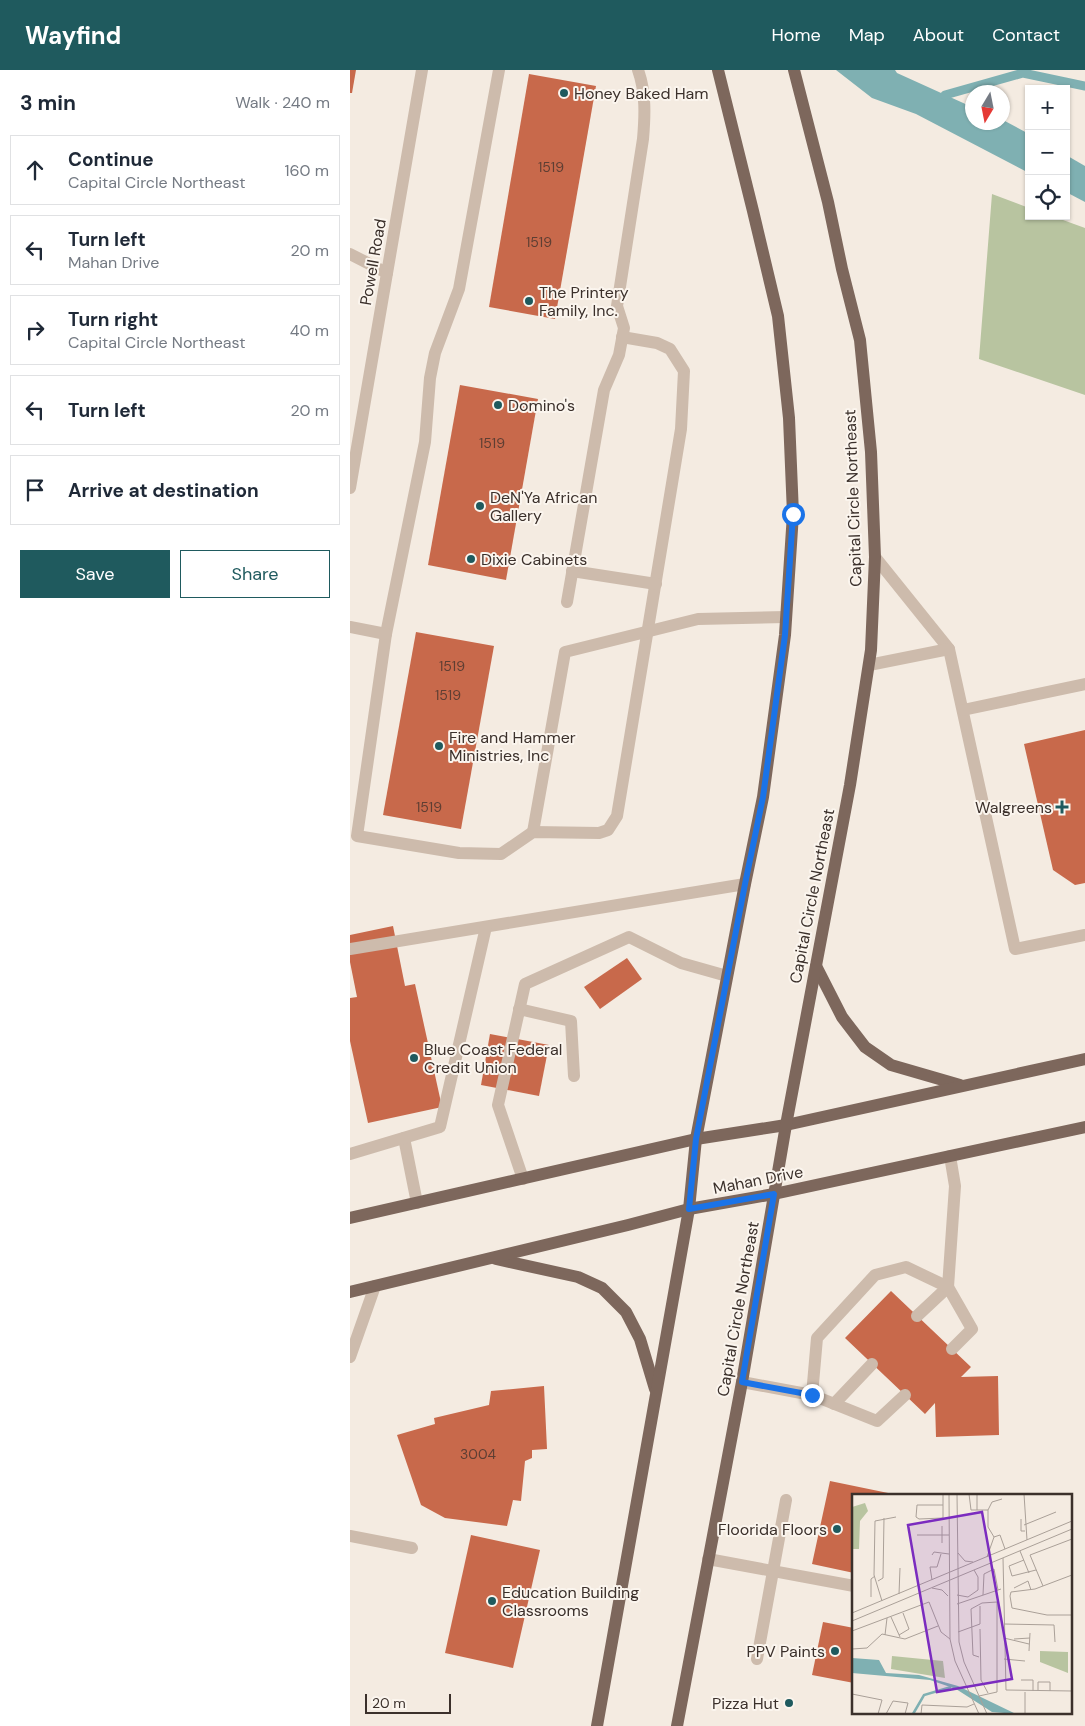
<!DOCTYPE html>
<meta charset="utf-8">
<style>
body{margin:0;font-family:"DM Sans",sans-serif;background:#f6f6f7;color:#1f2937}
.controls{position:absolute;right:15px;top:15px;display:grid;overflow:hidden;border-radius:0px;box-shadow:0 1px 4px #0004}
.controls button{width:45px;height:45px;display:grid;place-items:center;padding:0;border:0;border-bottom:1px solid #e0e1e3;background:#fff;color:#1f2937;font:25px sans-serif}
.compass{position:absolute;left:615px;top:15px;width:45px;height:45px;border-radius:50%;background:#fff;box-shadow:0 1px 4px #0004;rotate:190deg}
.scale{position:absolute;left:15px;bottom:12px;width:86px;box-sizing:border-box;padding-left:5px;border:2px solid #3b302b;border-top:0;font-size:14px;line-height:18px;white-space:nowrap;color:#3b302b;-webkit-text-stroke:4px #fbf5ee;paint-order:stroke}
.stop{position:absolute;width:15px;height:15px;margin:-11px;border:4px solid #1a73e8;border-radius:50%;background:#fff}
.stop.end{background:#1a73e8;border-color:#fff;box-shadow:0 1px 5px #0008}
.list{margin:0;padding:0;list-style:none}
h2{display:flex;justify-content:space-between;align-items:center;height:65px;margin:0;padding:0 20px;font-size:21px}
h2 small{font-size:16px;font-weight:400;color:#747a83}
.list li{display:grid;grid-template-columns:32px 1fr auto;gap:15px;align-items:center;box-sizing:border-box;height:70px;margin:0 10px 10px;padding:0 10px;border:1px solid #e0e1e3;border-radius:0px}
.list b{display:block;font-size:19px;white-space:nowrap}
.list p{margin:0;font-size:16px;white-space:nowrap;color:#747a83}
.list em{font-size:16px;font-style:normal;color:#747a83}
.actions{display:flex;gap:10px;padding:15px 20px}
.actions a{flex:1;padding:11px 0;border:1px solid #1f5a5e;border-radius:0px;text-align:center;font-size:18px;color:#1f5a5e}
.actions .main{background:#1f5a5e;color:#fff}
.icon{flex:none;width:28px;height:28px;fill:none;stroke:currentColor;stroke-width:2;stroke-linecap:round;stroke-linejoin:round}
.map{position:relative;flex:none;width:735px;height:1656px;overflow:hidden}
header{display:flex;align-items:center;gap:30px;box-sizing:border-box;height:70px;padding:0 25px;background:#1f5a5e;color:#fff}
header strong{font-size:24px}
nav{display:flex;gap:28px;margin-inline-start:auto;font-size:18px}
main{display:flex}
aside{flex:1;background:#fff}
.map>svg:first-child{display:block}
.green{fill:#b8c4a0}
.water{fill:#7fb0b2}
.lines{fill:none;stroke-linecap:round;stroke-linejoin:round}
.stream{stroke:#7fb0b2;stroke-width:9}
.building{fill:#c8694b}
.lane{stroke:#cdbbac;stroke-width:12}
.street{stroke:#cdbbac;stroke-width:12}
.primary{stroke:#7d675c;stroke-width:12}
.route{stroke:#1a73e8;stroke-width:6}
.poi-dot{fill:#1f5a5e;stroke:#fbf5ee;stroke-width:2}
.labels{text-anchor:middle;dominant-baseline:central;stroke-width:4;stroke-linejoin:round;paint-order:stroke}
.number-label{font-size:14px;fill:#5e3e33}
.poi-label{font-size:16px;fill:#3b302b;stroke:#fbf5ee;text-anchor:start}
.street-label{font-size:16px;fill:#3b302b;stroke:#fbf5ee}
.inset-river{fill:none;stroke:#7fb0b2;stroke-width:2.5}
.inset-road{fill:none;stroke:#aaa098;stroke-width:1}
.view{fill:#7b2cbf;fill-opacity:0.15;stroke:#7b2cbf;stroke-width:2.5}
.inset-edge{fill:none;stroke:#3b302b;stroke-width:2.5}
</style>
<header>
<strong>Wayfind</strong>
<nav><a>Home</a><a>Map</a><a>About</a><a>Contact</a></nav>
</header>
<main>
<aside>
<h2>3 min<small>Walk · 240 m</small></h2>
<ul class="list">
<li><svg class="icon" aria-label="ahead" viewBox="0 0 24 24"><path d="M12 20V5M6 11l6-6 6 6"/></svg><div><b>Continue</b><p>Capital Circle Northeast</p></div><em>160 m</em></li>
<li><svg class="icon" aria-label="left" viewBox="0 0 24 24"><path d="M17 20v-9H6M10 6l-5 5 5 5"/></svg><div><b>Turn left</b><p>Mahan Drive</p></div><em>20 m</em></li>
<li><svg class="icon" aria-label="right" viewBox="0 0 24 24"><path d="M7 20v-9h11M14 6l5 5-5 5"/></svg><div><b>Turn right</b><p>Capital Circle Northeast</p></div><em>40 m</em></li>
<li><svg class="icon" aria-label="left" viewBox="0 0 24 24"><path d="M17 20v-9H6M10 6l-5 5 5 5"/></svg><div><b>Turn left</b></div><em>20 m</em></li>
<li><svg class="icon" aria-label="arrive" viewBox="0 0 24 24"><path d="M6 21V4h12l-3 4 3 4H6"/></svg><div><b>Arrive at destination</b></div></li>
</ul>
<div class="actions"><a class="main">Save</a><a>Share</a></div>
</aside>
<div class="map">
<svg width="735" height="1656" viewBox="0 0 735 1656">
<rect width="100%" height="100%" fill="#f4ebe1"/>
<polygon class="green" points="642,124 679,138 679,146 702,146 735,158 735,325 629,289"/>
<g class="water">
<polygon points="486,0 545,0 547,3 622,37 622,52 652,52 653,50 679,64 679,103 566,44 522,28"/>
<polygon points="716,85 735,96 735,132 716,122"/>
</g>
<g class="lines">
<polyline class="stream" points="595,25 673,3 735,16"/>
</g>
<g class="building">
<polygon points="0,0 6,0 2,23 0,23"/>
<polygon points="179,4 246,16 205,249 139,237"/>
<polygon points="110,315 188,329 156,510 78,495"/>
<polygon points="66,562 144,576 111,759 33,745"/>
<polygon points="735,660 735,813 725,815 703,800 674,674"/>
<polygon points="43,856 55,916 65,914 92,1037 18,1053 0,971 0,928 7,927 0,892 0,865"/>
<polygon points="277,888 292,909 250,939 234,917"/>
<polygon points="140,964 199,975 189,1026 131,1015"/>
<polygon points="541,1221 621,1297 611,1307 648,1306 649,1365 586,1367 585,1333 575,1344 495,1268"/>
<polygon points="194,1316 197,1379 182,1380 182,1388 175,1391 171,1431 163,1430 157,1456 95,1448 71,1435 47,1365 85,1354 84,1348 139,1335 141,1321"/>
<polygon points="480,1411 543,1424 504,1425 504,1503 462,1494"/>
<polygon points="121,1465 190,1480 163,1598 95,1583"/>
<polygon points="473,1552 504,1558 504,1613 462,1605"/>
</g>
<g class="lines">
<g class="lane">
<polyline points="149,0 109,219 85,283 80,308 75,372 36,564 7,766 109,783 151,784 183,762 249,763 258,760 267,746 331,359 334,301 320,279 307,273 272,267"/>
<polyline points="0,184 37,203"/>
<polyline points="525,487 599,579 665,879 735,865"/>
<polyline points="222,501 306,514"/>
<path d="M 217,532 L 254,320 L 269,285 L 274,258 L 267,236 L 293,69 C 295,46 296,22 288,0"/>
<polyline points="0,557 36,564"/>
<polyline points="519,595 599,579"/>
<polyline points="613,640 735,614"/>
<polyline points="183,762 215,582 348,549 436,547"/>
<polyline points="0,879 395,814"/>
<polyline points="169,939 221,951 224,1006"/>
<polyline points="54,1068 67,1133"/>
<polyline points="0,1084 90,1057 136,857"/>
<polyline points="173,1109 148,1035 175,914 279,867 331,893 377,906"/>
<polyline points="567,1246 598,1217 622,1259 602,1279"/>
<polyline points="0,1287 25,1216"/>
<polyline points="392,1312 462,1325 527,1351 555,1325"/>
<polyline points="462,1325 467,1268 525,1205 556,1197 598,1217 605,1116 600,1086"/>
<polyline points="484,1334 522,1294"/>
<polyline points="0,1466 62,1478"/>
<polyline points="358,1489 504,1516"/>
<polyline points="407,1589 436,1430"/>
</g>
<polyline class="street" points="0,418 72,0"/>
<g class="primary">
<polyline points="466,896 492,947 515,977 541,995 610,1015"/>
<polyline points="0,1148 346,1069 436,1055 735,989"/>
<polyline points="146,1189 228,1207 252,1218 276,1242 290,1269 305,1319"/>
<polyline points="0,1222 278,1155 339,1139 424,1124 735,1057"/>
<polyline points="247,1656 339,1139 346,1069 395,814 413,727 435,565 443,444 439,348 428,246 403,141 368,0"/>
<polyline points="327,1656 392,1312 436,1055 500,715 521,580 525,487 521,382 510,270 492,199 478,132 444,0"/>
</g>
</g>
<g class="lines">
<polyline class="route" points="443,444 435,565 413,727 395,814 346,1069 339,1139 424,1124 392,1312 462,1325"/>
</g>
<g class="poi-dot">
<circle cx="214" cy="23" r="5"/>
<circle cx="179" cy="231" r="5"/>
<circle cx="148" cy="335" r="5"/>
<circle cx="130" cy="436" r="5"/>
<circle cx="121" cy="489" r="5"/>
<circle cx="89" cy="676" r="5"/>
<path d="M709.5 729.5h5v5h5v5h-5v5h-5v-5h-5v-5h5z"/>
<circle cx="64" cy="988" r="5"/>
<circle cx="487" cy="1459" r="5"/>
<circle cx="142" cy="1531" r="5"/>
<circle cx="485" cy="1581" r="5"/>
<circle cx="439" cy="1633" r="5"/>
</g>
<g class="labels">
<g class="number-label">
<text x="201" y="97">1519</text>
<text x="189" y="172">1519</text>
<text x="142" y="373">1519</text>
<text x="102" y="596">1519</text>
<text x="98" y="625">1519</text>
<text x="79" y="737">1519</text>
<text x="128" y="1384">3004</text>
</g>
<g class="poi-label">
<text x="224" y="23">Honey Baked Ham</text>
<text x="189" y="222">The Printery<tspan x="189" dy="18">Family, Inc.</tspan></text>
<text x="158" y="335">Domino's</text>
<text x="140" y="427">DeN'Ya African<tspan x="140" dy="18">Gallery</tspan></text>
<text x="131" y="489">Dixie Cabinets</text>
<text x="99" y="667">Fire and Hammer<tspan x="99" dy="18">Ministries, Inc</tspan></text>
<text x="702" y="737" text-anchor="end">Walgreens</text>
<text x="74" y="979">Blue Coast Federal<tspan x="74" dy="18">Credit Union</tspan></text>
<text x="477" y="1459" text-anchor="end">Floorida Floors</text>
<text x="152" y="1522">Education Building<tspan x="152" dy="18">Classrooms</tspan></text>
<text x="475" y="1581" text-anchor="end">PPV Paints</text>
<text x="429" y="1633" text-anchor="end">Pizza Hut</text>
</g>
<g class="street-label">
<text transform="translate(23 192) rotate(-80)">Powell Road</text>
<text transform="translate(503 428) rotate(-92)">Capital Circle Northeast</text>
<text transform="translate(462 826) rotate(-79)">Capital Circle Northeast</text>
<text transform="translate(408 1110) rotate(-11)">Mahan Drive</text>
<text transform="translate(388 1239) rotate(-80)">Capital Circle Northeast</text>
</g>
</g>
<g transform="translate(502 1424)">
<rect width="220" height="220" fill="#f4ebe1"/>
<path d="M 13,9 L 16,17 L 8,27 L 7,55 L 0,55 L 0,13 ZM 188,157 L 216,158 L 216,179 L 188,168 ZM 40,162 L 91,167 L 93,184 L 39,175 Z" fill="#b8c4a0"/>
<path d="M 0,164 L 27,166 L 34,179 L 67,181 L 106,192 L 164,220 L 140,218 L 104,195 L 78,186 L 0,179 Z" fill="#7fb0b2"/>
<path class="inset-river" d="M 61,220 L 72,201 L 99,193"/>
<path class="inset-road" d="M 91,0 L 91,24 L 67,25 L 64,23 L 65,11 L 91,11M 97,0 L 98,145 L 103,167 L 127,220M 105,0 L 107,148 L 112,168 L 135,220M 117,0 L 119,16 L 136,16 L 140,8 L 150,5M 125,0 L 125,16M 172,0 L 175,46M 136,16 L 136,33 L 142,43M 169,25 L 169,37 L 173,37M 172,31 L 204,18M 65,41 L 97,41M 90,49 L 90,32M 168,57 L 177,79M 106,59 L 113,67 L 121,68M 80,61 L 82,58 L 97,60M 135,63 L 142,43 L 148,41 L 153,55M 151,64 L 154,196 L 220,197M 172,66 L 157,72 L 160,82 L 184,76M 220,81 L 183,95 L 159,98 L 158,102 L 160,114 L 195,121 L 220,121M 80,86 L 78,73 L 85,73 L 89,60M 26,87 L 31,84 L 32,24M 191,92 L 178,61 L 220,45M 80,94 L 90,96 L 96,102M 162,94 L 176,87 L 179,96M 47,100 L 48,74M 105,101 L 116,103 L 126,96 L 126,83 L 122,76M 131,101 L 132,80 L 142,75 L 146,96M 19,103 L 19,85 L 23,82M 30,107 L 22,81 L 23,27 L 44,23M 105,110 L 149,95M 0,119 L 220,27M 39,123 L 48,143M 0,127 L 220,35M 152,130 L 202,131 L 203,148M 128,135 L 129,186 L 136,199M 0,137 L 77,108 L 89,138 L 98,145M 106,138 L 128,130 L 128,112M 33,141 L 35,124M 47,141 L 57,135 L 51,119M 152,144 L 177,150M 162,145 L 178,144M 0,155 L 15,154 L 30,140 L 53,145 L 86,132M 177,157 L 178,139M 152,165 L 173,167M 169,186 L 181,186 L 181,197M 186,197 L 186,188 L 198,188 L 198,197M 173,198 L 173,220M 0,200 L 30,206 L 26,220M 127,202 L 145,198 L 145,108 L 130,109 L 119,115 L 121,161 L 127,163M 34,220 L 41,207 L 56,209 L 53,220M 69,220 L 70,211 L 115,213 L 122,210"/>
<path class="view" d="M 130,18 L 160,185 L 85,198 L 56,31 Z"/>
<rect width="220" height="220" class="inset-edge"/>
</g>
</svg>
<div class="controls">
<button>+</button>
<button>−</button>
<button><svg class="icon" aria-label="locate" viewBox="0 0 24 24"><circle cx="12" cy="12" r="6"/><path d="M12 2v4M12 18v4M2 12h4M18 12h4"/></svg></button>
</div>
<svg class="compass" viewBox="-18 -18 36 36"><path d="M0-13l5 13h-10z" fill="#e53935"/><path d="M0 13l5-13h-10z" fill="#747a83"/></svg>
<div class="scale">20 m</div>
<div class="stop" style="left:443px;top:444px"></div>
<div class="stop end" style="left:462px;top:1325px"></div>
</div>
</main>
